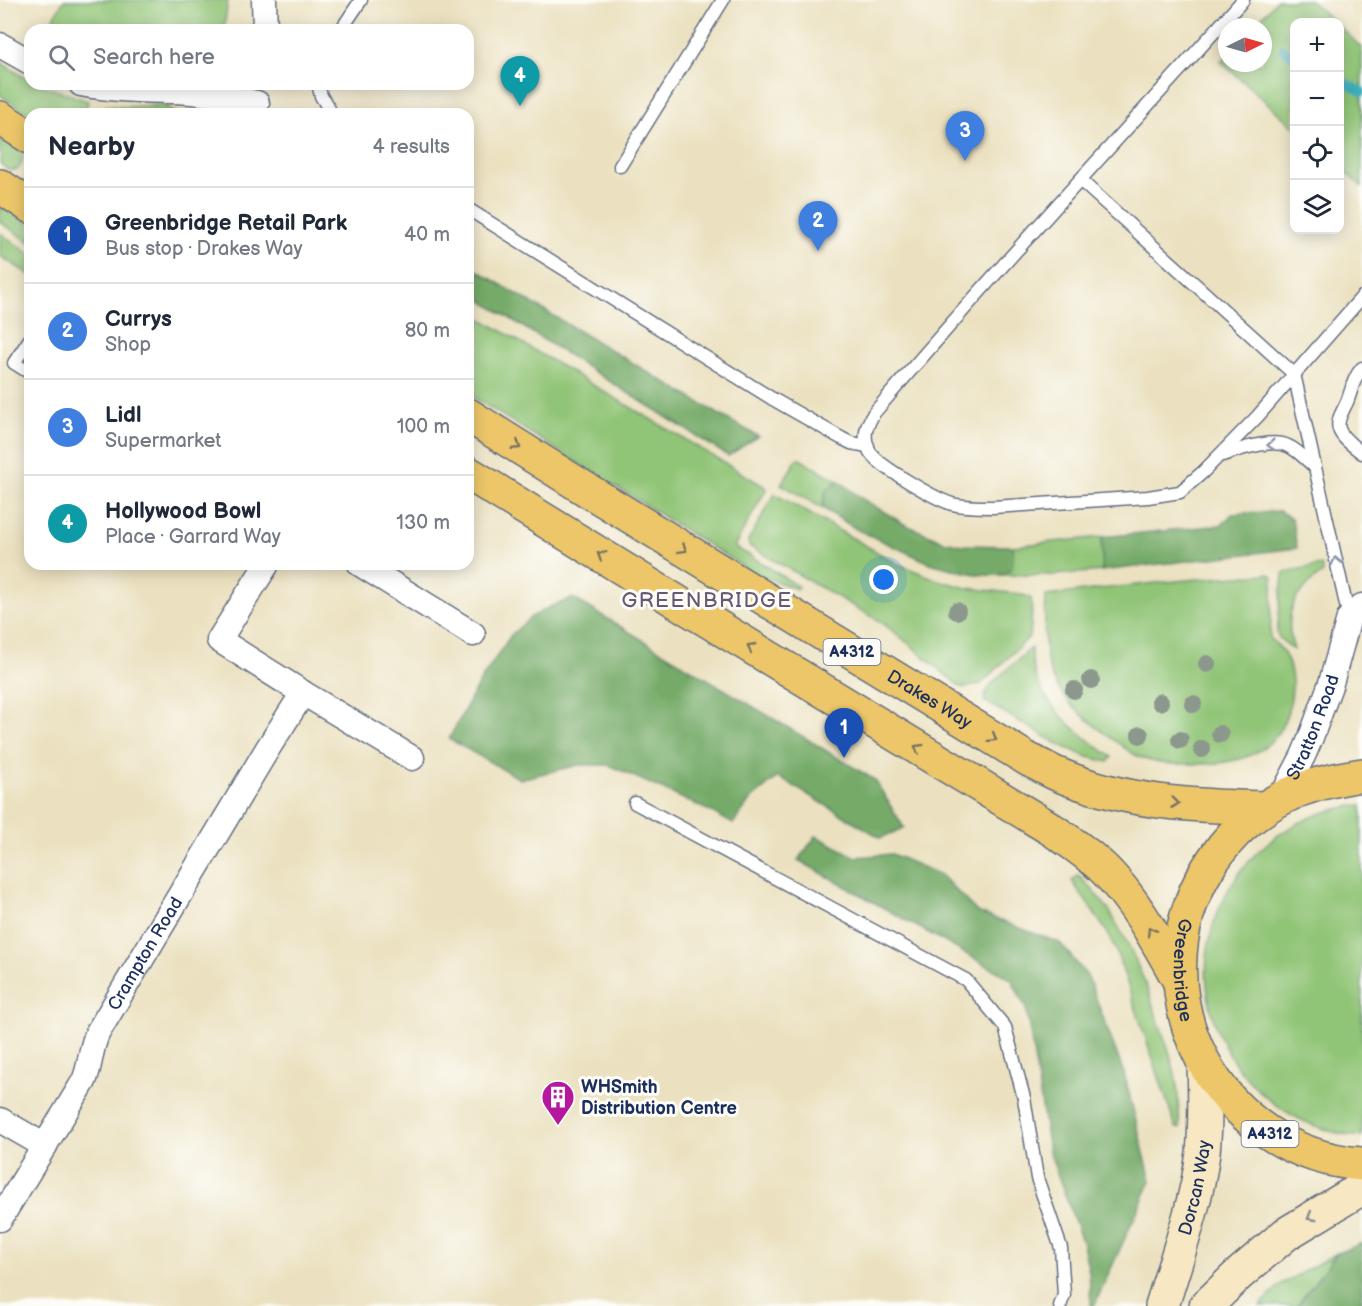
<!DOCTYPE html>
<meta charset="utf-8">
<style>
body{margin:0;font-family:"Balsamiq Sans",sans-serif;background:#f2f2f3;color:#1f2937}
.controls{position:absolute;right:18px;top:18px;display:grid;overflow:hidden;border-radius:12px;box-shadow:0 3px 15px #0003}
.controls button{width:54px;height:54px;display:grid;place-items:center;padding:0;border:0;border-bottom:2px solid #e0e1e3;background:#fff;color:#1f2937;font:30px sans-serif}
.compass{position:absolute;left:1218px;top:18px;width:54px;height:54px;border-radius:50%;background:#fff;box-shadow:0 3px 15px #0003;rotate:85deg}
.you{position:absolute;left:884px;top:580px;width:21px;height:21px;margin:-15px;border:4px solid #fff;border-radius:50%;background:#1a73e8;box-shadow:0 0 0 9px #1a73e833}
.badge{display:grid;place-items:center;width:39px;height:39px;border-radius:50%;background:#b5179e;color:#fff;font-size:20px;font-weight:700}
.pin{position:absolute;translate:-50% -50px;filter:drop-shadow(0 2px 3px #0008)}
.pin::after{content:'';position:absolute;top:32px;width:21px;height:18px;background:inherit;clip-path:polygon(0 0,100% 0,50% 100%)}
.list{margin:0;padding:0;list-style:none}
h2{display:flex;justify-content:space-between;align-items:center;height:78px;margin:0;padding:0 24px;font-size:26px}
h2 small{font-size:20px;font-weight:400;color:#747a83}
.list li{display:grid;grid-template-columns:39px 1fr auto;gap:18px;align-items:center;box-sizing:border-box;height:96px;padding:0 24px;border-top:2px solid #e0e1e3}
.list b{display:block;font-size:22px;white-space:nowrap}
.list p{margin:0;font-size:20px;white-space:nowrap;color:#747a83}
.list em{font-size:20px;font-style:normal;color:#747a83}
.icon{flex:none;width:33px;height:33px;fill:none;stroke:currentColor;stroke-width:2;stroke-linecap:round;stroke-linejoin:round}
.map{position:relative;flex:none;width:1362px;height:1306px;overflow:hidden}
.search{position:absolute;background:#fff;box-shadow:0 3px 15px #0003;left:24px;top:24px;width:450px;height:66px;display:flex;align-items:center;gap:15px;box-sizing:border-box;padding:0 21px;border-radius:18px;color:#747a83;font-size:22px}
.panel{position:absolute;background:#fff;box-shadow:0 3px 15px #0003;left:24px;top:108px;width:450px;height:462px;border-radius:18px}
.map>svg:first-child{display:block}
.green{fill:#90c476;stroke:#567a6a;stroke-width:1.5}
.forest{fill:#74aa67;stroke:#486c62;stroke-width:1.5}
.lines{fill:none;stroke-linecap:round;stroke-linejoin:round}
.stream{stroke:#3eadbc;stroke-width:9}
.service-casing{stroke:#646d80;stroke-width:15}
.minor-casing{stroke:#646d80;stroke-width:27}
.secondary-casing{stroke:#646d80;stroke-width:36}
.primary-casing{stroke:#646d80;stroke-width:36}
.service{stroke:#fff;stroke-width:12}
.minor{stroke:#fff;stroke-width:24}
.secondary{stroke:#f7e8c3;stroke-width:33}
.primary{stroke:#ecc669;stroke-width:33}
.tree{fill:#8c988e}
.oneway{stroke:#8d97ae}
.oneway2{stroke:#797363}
.oneway3{stroke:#898c90}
.labels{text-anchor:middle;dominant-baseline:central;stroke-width:6;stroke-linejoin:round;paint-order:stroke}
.shield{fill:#fdfcf7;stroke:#5f6c8c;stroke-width:1.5}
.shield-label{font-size:16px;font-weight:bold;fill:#1b2f5e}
.street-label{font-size:18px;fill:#1b2f5e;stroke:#fdfcf7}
.poi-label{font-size:18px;font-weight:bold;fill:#1b2f5e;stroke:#fdfcf7;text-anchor:start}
.quarter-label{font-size:21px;letter-spacing:1.5px;fill:#655975;stroke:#fdfcf7}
</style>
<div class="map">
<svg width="1362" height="1306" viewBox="0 0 1362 1306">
<rect width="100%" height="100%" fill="#fdfcf7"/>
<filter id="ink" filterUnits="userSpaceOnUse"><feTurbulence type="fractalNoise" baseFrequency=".0167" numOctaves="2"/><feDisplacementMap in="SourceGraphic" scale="12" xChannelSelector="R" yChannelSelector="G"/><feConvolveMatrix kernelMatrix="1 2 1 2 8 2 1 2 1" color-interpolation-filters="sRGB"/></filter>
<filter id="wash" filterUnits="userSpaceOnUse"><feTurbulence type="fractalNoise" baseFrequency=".008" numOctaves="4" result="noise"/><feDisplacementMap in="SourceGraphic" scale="24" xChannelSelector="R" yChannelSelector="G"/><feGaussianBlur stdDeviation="1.35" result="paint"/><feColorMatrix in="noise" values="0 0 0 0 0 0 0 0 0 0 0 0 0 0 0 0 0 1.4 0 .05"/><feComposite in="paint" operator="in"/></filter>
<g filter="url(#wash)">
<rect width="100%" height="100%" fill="#ebe1c0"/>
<g class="green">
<polygon points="64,0 228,0 224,30 46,30"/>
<polygon points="1277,0 1310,0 1334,22 1294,22 1294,127 1221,62 1227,55 1227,63 1263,63 1263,27 1253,27"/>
<polygon points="1340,27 1362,48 1362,187 1340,167"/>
<polygon points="0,62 30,81 30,84 38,84 88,101 85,114 30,115 0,95"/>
<polygon points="163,105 178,114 108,114 106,106 127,107"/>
<path d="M 0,138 L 23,152 C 23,160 21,173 9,170 C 6,169 3,166 0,164 Z"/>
<polygon points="0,205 30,224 30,242 0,222"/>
<polygon points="0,233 30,254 30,275 0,256"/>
<polygon points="468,311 767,488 734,547 749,555 798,586 797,589 753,573 468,394"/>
<polygon points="798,458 839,481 826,490 822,508 781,484"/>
<path d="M 775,494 L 898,564 L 938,580 L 967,588 L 1020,594 L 1031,598 C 1032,611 1033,627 1028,638 L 981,684 L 965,688 L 959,686 L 908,643 L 881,622 L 749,546 L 748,541 Z"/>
<polygon points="1102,537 1102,571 1053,575 996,575 1004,573 1013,561 1013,546"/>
<path d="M 1321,565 L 1323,573 C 1292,594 1283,614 1294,650 L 1279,638 L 1277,633 L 1283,574 L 1285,572 Z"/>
<path d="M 1270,574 L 1273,577 L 1270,639 C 1287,650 1292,667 1292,686 C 1292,699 1289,710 1284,722 C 1268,758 1232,764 1196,764 C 1178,764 1159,765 1142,758 C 1132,755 1124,747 1115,741 C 1089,721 1059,701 1049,668 C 1042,645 1045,619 1046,596 C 1120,586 1195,578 1270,574 Z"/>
<path d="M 1031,648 C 1032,660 1033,673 1039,684 C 1052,714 1086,739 1112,757 L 1108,762 L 1088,757 L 1060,745 L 984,701 L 986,692 L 990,685 Z"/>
<path d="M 1362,805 L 1362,1137 C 1347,1135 1332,1133 1318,1127 C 1284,1115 1257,1093 1236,1065 C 1162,958 1235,816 1362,805 Z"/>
<polygon points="1078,875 1091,888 1109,910 1130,948 1144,980 1170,1054 1177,1083 1180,1128 1176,1128 1117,953 1107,932 1072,881"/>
<polygon points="1337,1253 1297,1306 1260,1306 1281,1284"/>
</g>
<g class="forest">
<polygon points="468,265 720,415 758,436 728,456 468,292"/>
<path d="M 839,481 L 861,498 L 904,524 L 943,541 L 963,545 L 1013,546 C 1013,553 1015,564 1010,570 C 998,584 946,567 930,563 L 858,530 L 822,508 L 826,490 Z"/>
<polygon points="1279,511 1292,519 1297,548 1102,571 1102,537 1222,525 1232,514"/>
<polygon points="573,598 875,780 904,828 881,838 778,777 751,799 733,824 712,812 609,765 579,765 520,779 449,739 479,683 511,635 531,617 552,606"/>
<polygon points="816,836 856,857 892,854 941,875 977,912 1060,943 1088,977 1124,1073 1151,1181 1094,1306 1091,1306 1089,1272 1083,1244 1049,1151 1026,1008 1011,979 798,860"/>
<polygon points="1362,1243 1362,1306 1297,1306 1337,1253"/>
</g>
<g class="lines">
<g class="stream">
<polyline points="1283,49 1294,56"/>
<polyline points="1340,80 1362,92"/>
</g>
</g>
</g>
<g filter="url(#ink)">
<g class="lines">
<defs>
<g id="service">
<path d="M 1243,0 C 1120,137 994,272 874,413 C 866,426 862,437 870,452 C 878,466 936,499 952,504 C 965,507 979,507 993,507 L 1148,497 L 1180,492 L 1203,472 L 1257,417 L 1362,297"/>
<polyline points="341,30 361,0"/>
<polyline points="318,84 321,96 332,114"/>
<polyline points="620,166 723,0"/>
<polyline points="1080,180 1294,374 1349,618"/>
<polyline points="468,209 718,365 771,398 841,438 851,443 868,446"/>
<polyline points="30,339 14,363 30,373"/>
<path d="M 1362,368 C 1353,378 1352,390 1347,402 C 1343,411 1336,420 1339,429 C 1342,439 1355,447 1362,453"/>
<path d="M 1222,455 C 1239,450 1271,438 1288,446 C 1298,450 1306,460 1314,466"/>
<polyline points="635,803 966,980 1005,1027 1024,1098 1037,1178 1061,1248 1064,1295 1060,1306"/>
</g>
<g id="minor">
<polyline points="264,0 265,30"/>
<polyline points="0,45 30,62"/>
<path d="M 81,84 C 117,91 155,90 192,92 C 214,94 235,99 257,103"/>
<polyline points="267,564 219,640 303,693 412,758"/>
<polyline points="360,564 473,634"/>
<path id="s1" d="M 1280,800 L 1303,756 L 1311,737 L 1331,683 L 1349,618 L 1362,606"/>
<polyline points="0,1120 45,1146"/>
<path id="s2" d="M 0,1219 L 84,1081 C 91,1065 90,1048 98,1032 L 268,748 L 303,693"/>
</g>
<g id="secondary">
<path id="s3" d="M 1162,1306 C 1177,1256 1196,1205 1203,1153 C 1206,1123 1205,1094 1204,1064"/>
<polyline points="1206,1306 1238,1275 1286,1234 1362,1188"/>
</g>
<g id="primary">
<polyline points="0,118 30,137"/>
<polyline points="0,186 30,206"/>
<path id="s4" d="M 468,415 L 584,488 L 1029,760 C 1038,764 1048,770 1057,774 C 1123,803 1195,806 1265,808"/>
<path d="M 468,473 L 687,608 L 1048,827 C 1068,840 1087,853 1104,869 C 1136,901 1158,943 1180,982"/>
<path id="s5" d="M 1362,775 C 1336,779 1311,784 1288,795 C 1255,811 1227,837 1208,868 C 1132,993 1217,1154 1362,1164"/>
</g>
</defs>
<use href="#service" class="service-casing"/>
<use href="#minor" class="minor-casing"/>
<use href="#secondary" class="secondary-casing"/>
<use href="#primary" class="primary-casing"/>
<use href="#service" class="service"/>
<use href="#minor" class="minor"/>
<use href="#secondary" class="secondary"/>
<use href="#primary" class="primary"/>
</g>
<g class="tree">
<circle cx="957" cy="611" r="9"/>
<circle cx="1207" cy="664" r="9"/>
<circle cx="1091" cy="680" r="9"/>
<circle cx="1074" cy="690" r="9"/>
<circle cx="1160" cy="702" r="9"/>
<circle cx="1193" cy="704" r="9"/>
<circle cx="1220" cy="734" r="9"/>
<circle cx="1140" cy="735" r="9"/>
<circle cx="1180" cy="740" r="9"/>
<circle cx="1202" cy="749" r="9"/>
</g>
<defs><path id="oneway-chevron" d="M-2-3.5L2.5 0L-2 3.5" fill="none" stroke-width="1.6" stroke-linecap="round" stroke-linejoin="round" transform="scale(1.5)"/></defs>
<g class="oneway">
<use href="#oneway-chevron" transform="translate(1271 445) rotate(175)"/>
<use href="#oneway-chevron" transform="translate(1336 561) rotate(-103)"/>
</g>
<g class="oneway2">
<use href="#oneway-chevron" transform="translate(517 446) rotate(32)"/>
<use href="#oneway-chevron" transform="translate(683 549) rotate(31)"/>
<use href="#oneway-chevron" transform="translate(601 555) rotate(-148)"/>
<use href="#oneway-chevron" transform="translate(751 647) rotate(-149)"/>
<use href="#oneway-chevron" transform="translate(993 738) rotate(31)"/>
<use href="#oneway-chevron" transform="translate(918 748) rotate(-149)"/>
<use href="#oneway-chevron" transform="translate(1175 803) rotate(7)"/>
<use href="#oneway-chevron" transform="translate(1151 931) rotate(-121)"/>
</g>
<use class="oneway3" href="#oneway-chevron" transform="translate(1311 1217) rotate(149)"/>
</g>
<defs>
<symbol id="building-pin" viewBox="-11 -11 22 30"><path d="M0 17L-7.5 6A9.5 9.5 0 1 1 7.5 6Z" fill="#b5179e" stroke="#fdfcf7"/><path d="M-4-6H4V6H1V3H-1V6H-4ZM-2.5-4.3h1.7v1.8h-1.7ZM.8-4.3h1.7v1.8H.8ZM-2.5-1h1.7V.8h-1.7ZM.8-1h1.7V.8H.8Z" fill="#fff"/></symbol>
</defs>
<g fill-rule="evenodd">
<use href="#building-pin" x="539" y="1078" width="38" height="52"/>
</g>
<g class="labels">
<g class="shield">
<rect x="823.5" y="639" width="57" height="26" rx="4.5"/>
<rect x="1241.5" y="1121" width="57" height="26" rx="4.5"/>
</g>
<g class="shield-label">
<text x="852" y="652">A4312</text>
<text x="1270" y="1134">A4312</text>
</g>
<g class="street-label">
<text stroke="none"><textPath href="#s4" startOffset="542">Drakes Way</textPath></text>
<text stroke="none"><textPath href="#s1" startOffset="80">Stratton Road</textPath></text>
<text stroke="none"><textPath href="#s2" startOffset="304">Crampton Road</textPath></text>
<text stroke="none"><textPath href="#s5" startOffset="294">Greenbridge</textPath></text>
<text stroke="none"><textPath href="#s3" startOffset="123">Dorcan Way</textPath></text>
</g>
<g class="poi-label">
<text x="581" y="1087">WHSmith<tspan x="581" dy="21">Distribution Centre</tspan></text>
</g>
<g class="quarter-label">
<text x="707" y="600">GREENBRIDGE</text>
</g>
</g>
</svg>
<div class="controls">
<button>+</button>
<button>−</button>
<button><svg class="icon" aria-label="locate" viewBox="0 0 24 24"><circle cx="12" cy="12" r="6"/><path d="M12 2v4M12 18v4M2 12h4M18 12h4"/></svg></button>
<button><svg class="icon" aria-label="layers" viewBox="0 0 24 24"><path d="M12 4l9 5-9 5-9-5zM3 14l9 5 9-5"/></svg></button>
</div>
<svg class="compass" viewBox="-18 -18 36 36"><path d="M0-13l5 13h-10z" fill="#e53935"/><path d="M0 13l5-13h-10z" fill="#747a83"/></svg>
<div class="you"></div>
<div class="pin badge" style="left:844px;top:758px;background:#1a4fb4">1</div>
<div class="pin badge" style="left:818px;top:251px;background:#3f7fe0">2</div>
<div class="pin badge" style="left:965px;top:161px;background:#3f7fe0">3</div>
<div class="pin badge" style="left:520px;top:106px;background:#0f9aa8">4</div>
<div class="search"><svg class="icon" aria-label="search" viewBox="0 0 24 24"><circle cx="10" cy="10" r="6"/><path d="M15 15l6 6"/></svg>Search here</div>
<section class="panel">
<h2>Nearby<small>4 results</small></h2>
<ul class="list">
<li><span class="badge" style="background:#1a4fb4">1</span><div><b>Greenbridge Retail Park</b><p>Bus stop · Drakes Way</p></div><em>40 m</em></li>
<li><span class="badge" style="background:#3f7fe0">2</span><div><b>Currys</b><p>Shop</p></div><em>80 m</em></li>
<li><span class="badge" style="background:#3f7fe0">3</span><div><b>Lidl</b><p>Supermarket</p></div><em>100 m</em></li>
<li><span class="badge" style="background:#0f9aa8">4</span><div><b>Hollywood Bowl</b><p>Place · Garrard Way</p></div><em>130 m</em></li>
</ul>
</section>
</div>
